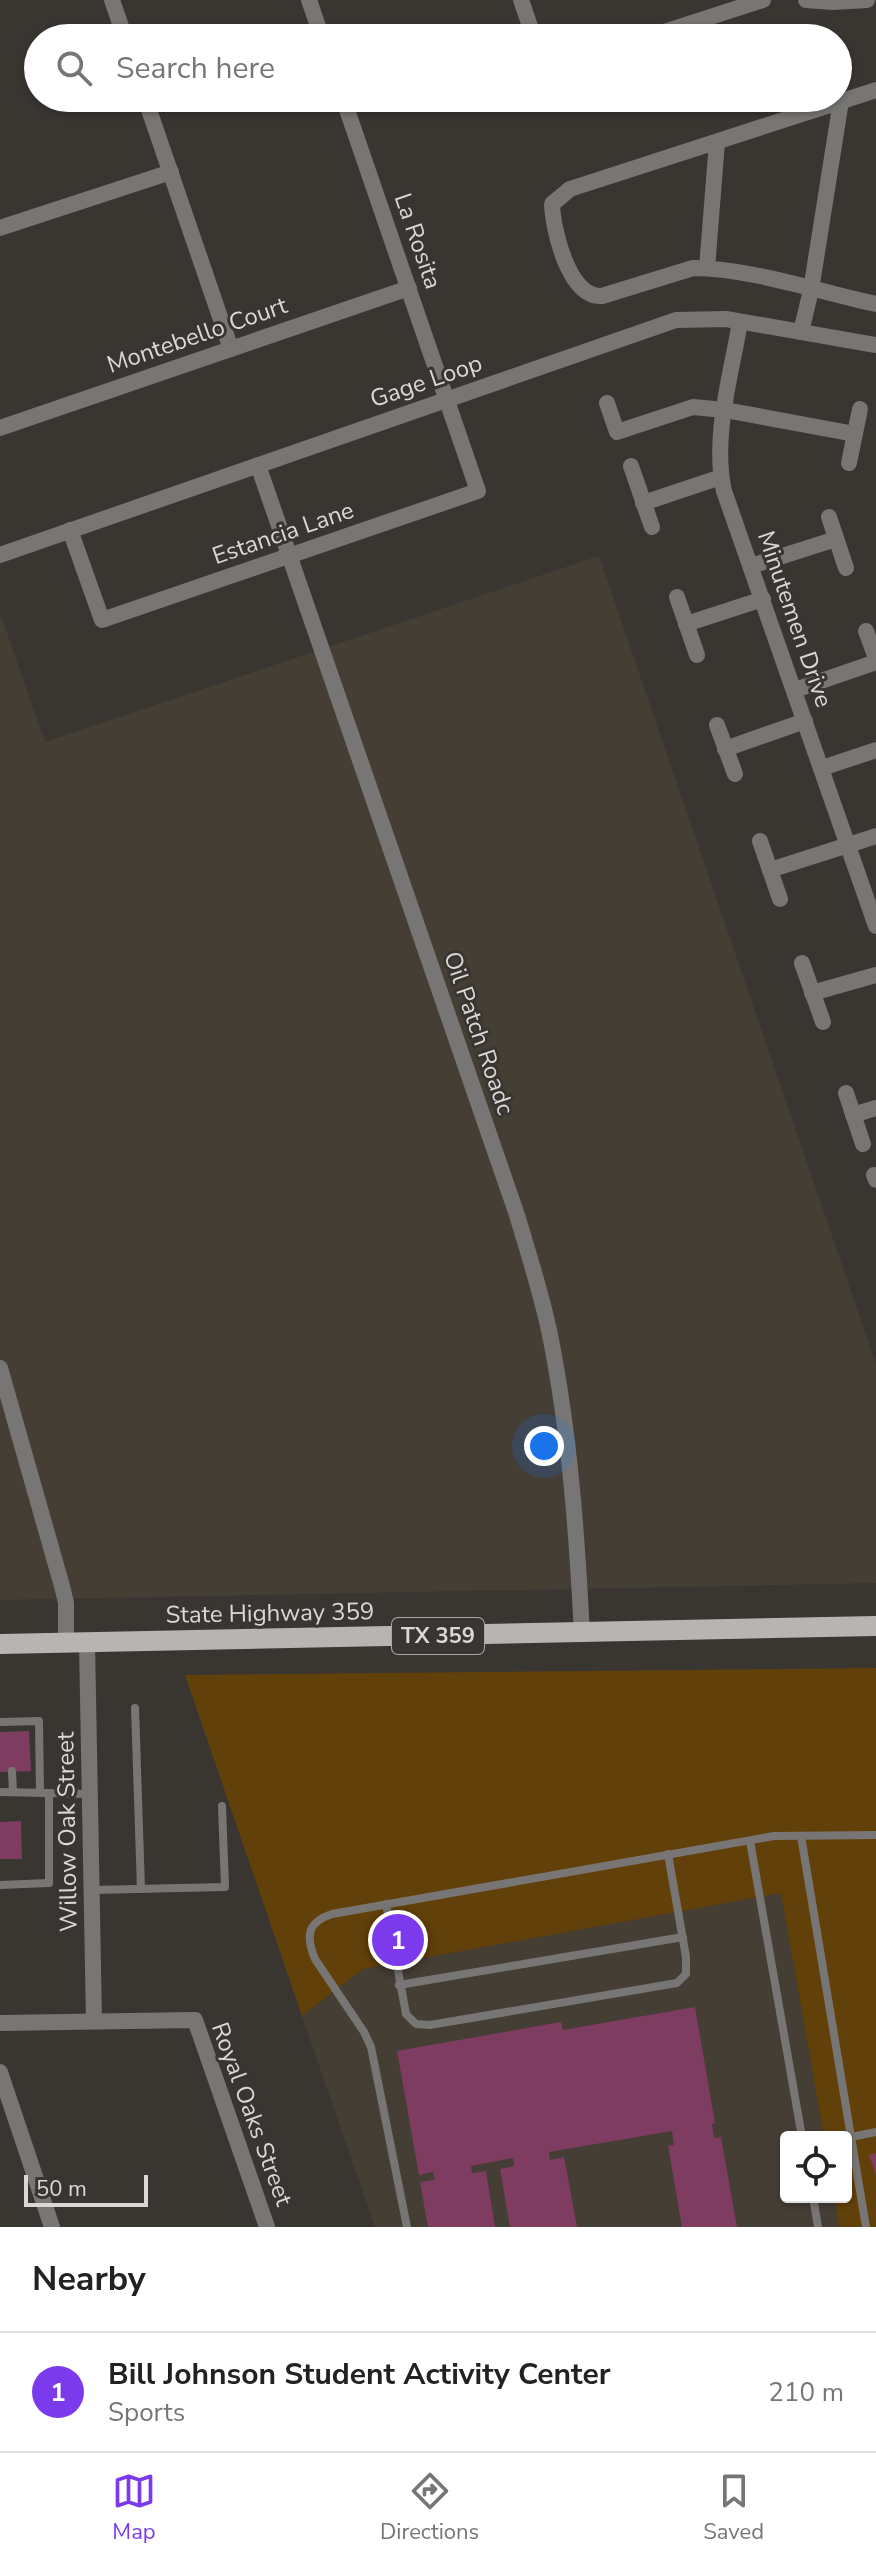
<!DOCTYPE html>
<style>
body{margin:0;font-family:"Nunito Sans",sans-serif;background:#f6f6f6;color:#222}
.controls{position:absolute;right:24px;bottom:24px;display:grid;overflow:hidden;border-radius:8px;box-shadow:0 2px 6px #0004}
.controls button{width:72px;height:72px;display:grid;place-items:center;padding:0;border:0;border-bottom:2px solid #e0e0e0;background:#fff;color:#222;font:40px sans-serif}
.scale{position:absolute;left:24px;bottom:20px;width:124px;box-sizing:border-box;padding-left:8px;border:4px solid #dad8d6;border-top:0;font-size:22px;line-height:28px;white-space:nowrap;color:#dad8d6;-webkit-text-stroke:6px #393632;paint-order:stroke}
.you{position:absolute;left:544px;top:1446px;width:28px;height:28px;margin:-20px;border:6px solid #fff;border-radius:50%;background:#1a73e8;box-shadow:0 0 0 12px #1a73e833}
.badge{display:grid;place-items:center;width:52px;height:52px;border-radius:50%;background:#7c3aed;color:#fff;font-size:26px;font-weight:700}
.pin{position:absolute;translate:-50% -50%;border:4px solid #fff;box-shadow:0 2px 8px #0006}
.list{margin:0;padding:0;list-style:none}
h2{display:flex;justify-content:space-between;align-items:center;height:104px;margin:0;padding:0 32px;font-size:34px}
h2 small{font-size:26px;font-weight:400;color:#767676}
.list li{display:grid;grid-template-columns:52px 1fr auto;gap:24px;align-items:center;box-sizing:border-box;height:120px;padding:0 32px;border-top:2px solid #e0e0e0}
.list b{display:block;font-size:30px;white-space:nowrap}
.list p{margin:0;font-size:26px;white-space:nowrap;color:#767676}
.list em{font-size:26px;font-style:normal;color:#767676}
.icon{flex:none;width:44px;height:44px;fill:none;stroke:currentColor;stroke-width:2;stroke-linecap:round;stroke-linejoin:round}
.map{position:relative;flex:none;width:876px;height:2227px;overflow:hidden}
.search{position:absolute;background:#fff;box-shadow:0 2px 6px #0004;left:24px;right:24px;top:24px;height:88px;display:flex;align-items:center;gap:20px;box-sizing:border-box;padding:0 28px;border-radius:44px;color:#767676;font-size:30px}
.sheet{height:224px;background:#fff}
nav{display:flex;justify-content:space-around;align-items:center;box-sizing:border-box;height:112px;border-top:2px solid #e0e0e0;background:#fff;font-size:22px;color:#767676}
nav a{display:grid;justify-items:center;gap:4px}
nav .on{color:#7c3aed}
.map>svg:first-child{display:block}
.built{fill:#453e35}
.green{fill:#624009}
.building{fill:#7d3c60}
.lines{fill:none;stroke-linecap:round;stroke-linejoin:round}
.lane{stroke:#787674;stroke-width:8}
.street{stroke:#787674;stroke-width:16}
.primary{stroke:#b8b4b1;stroke-width:20}
.labels{text-anchor:middle;dominant-baseline:central;stroke-width:6;stroke-linejoin:round;paint-order:stroke}
.shield{fill:#393632;stroke:#aaa7a5;stroke-width:2}
.shield-label{font-size:22px;font-weight:bold;fill:#dad8d6}
.street-label{font-size:24px;fill:#dad8d6;stroke:#393632}
</style>
<div class="map">
<svg width="876" height="2227" viewBox="0 0 876 2227">
<rect width="100%" height="100%" fill="#393632"/>
<g class="built">
<polygon points="599,556 876,1364 876,1583 0,1600 0,613 45,742"/>
<polygon points="781,1892 824,2137 786,2137 786,2197 835,2197 839,2227 375,2227 302,2016 363,1969"/>
</g>
<polygon class="green" points="876,1668 876,2227 839,2227 835,2197 846,2197 846,2137 824,2137 781,1893 363,1969 302,2016 185,1675"/>
<g class="building">
<polygon points="29,1731 31,1771 0,1772 0,1732"/>
<polygon points="21,1821 22,1859 0,1859 0,1822"/>
<polygon points="695,2007 715,2123 712,2124 714,2138 721,2137 737,2227 682,2227 668,2146 674,2145 672,2131 549,2152 550,2160 564,2157 577,2227 510,2227 500,2169 514,2166 513,2158 471,2166 472,2173 486,2171 495,2227 428,2227 420,2182 435,2180 433,2172 419,2175 397,2051 561,2022 563,2030"/>
<polygon points="876,2153 876,2175 869,2155"/>
</g>
<g class="lines">
<g class="lane">
<polyline points="135,1708 141,1889"/>
<polyline points="0,1722 39,1721 40,1792"/>
<polyline points="12,1771 13,1792"/>
<polyline points="0,1792 90,1794"/>
<polyline points="801,1836 866,2227"/>
<polyline points="750,1841 802,2137"/>
<polyline points="0,1885 49,1883 49,1793"/>
<polyline points="92,1890 225,1887 222,1806"/>
<polyline points="386,1904 406,2014 416,2024 430,2025 677,1983 686,1974 686,1957 668,1854"/>
<polyline points="399,1985 683,1937"/>
<polyline points="851,2137 876,2132"/>
<polyline points="813,2197 818,2227"/>
<path d="M 407,2227 L 371,2047 L 364,2032 L 315,1959 C 305,1935 308,1922 332,1914 L 774,1836 L 876,1835"/>
</g>
<g class="street">
<polyline points="112,0 125,38"/>
<polyline points="309,0 322,38"/>
<polyline points="521,0 534,38"/>
<polyline points="806,0 833,2 867,0"/>
<polyline points="645,38 763,0"/>
<path d="M 876,90 L 570,189 L 552,204 C 553,231 569,298 602,296 L 693,268 C 749,268 820,292 876,304"/>
<polyline points="145,98 231,349"/>
<polyline points="0,228 171,172"/>
<polyline points="707,268 717,142"/>
<path d="M 740,322 C 731,376 712,437 724,491 L 876,926"/>
<polyline points="801,332 811,290 841,101"/>
<polyline points="607,403 617,432 693,407 725,410 855,434"/>
<polyline points="0,428 409,288"/>
<polyline points="849,463 860,409"/>
<path d="M 258,465 L 517,1215 C 529,1256 543,1298 551,1340 C 570,1437 577,1535 582,1634"/>
<polyline points="631,466 652,527"/>
<polyline points="643,503 721,477"/>
<polyline points="829,517 846,568"/>
<polyline points="70,530 102,620 478,491 343,98"/>
<polyline points="0,555 676,320 726,319 876,345"/>
<polyline points="751,566 836,539"/>
<polyline points="677,597 697,655"/>
<polyline points="686,624 763,599"/>
<polyline points="866,631 876,658"/>
<polyline points="795,690 876,662"/>
<polyline points="717,725 735,774"/>
<polyline points="725,749 805,721"/>
<polyline points="822,768 876,750"/>
<polyline points="760,841 780,899"/>
<polyline points="770,870 876,836"/>
<polyline points="802,963 823,1022"/>
<polyline points="812,993 876,975"/>
<polyline points="846,1093 863,1144"/>
<polyline points="853,1115 876,1108"/>
<polyline points="874,1175 876,1180"/>
<polyline points="0,1368 62,1586 66,1603 66,1643"/>
<polyline points="87,1642 94,2021"/>
<polyline points="0,2023 195,2020 267,2227"/>
<polyline points="0,2072 52,2227"/>
</g>
<polyline class="primary" points="0,1644 876,1626"/>
</g>
<g class="labels">
<rect class="shield" x="392" y="1618" width="92" height="36" rx="6"/>
<g class="shield-label">
<text x="438" y="1636">TX 359</text>
</g>
<g class="street-label">
<text transform="translate(418 241) rotate(71)">La Rosita</text>
<text transform="translate(197 335) rotate(-19)">Montebello Court</text>
<text transform="translate(426 381) rotate(-19)">Gage Loop</text>
<text transform="translate(283 533) rotate(-19)">Estancia Lane</text>
<text transform="translate(795 619) rotate(71)">Minutemen Drive</text>
<text transform="translate(479 1033) rotate(71)">Oil Patch Roadc</text>
<text transform="translate(270 1613) rotate(-1)">State Highway 359</text>
<text transform="translate(67 1832) rotate(-91)">Willow Oak Street</text>
<text transform="translate(252 2114) rotate(70)">Royal Oaks Street</text>
</g>
</g>
</svg>
<div class="controls">
<button><svg class="icon" aria-label="locate" viewBox="0 0 24 24"><circle cx="12" cy="12" r="6"/><path d="M12 2v4M12 18v4M2 12h4M18 12h4"/></svg></button>
</div>
<div class="scale">50 m</div>
<div class="you"></div>
<div class="pin badge" style="left:398px;top:1940px">1</div>
<div class="search"><svg class="icon" aria-label="search" viewBox="0 0 24 24"><circle cx="10" cy="10" r="6"/><path d="M15 15l6 6"/></svg>Search here</div>
</div>
<section class="sheet">
<h2>Nearby<small></small></h2>
<ul class="list">
<li><span class="badge">1</span><div><b>Bill Johnson Student Activity Center</b><p>Sports</p></div><em>210 m</em></li>
</ul>
</section>
<nav>
<a class="on"><svg class="icon" aria-label="map" viewBox="0 0 24 24"><path d="M3 6l6-2 6 2 6-2v14l-6 2-6-2-6 2zM9 4v14M15 6v14"/></svg>Map</a>
<a><svg class="icon" aria-label="directions" viewBox="0 0 24 24"><path d="M12 3l9 9-9 9-9-9zM9 14v-3h6M13 9l2 2-2 2"/></svg>Directions</a>
<a><svg class="icon" aria-label="saved" viewBox="0 0 24 24"><path d="M7 4h10v16l-5-4-5 4z"/></svg>Saved</a>
</nav>
